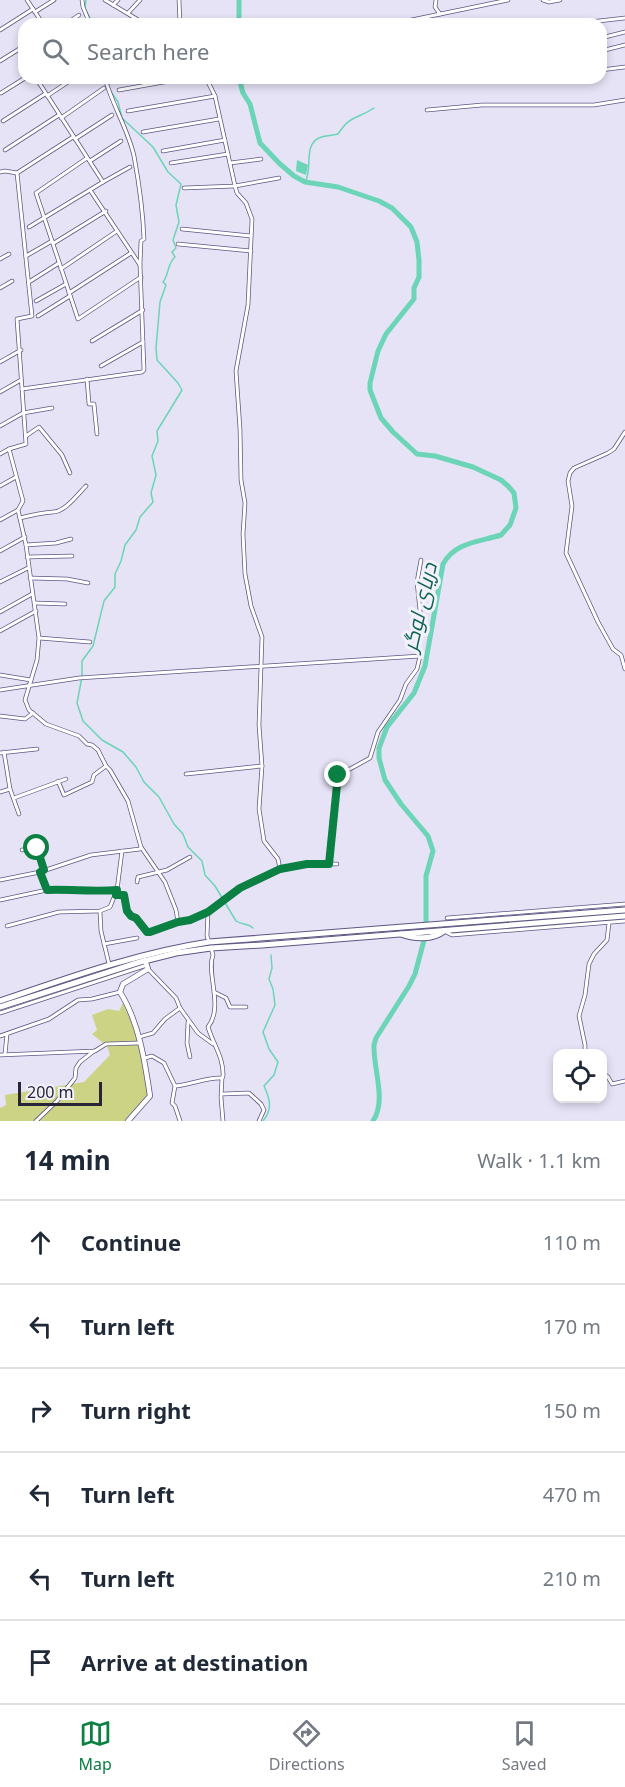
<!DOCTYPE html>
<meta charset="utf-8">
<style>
body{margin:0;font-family:"Noto Sans",Cairo,sans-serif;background:#f6f6f7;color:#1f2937}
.controls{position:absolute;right:18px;bottom:18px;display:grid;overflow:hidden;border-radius:12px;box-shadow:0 3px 9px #0003}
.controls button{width:54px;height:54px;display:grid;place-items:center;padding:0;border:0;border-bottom:2px solid #e0e1e3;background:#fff;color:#1f2937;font:30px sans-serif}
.scale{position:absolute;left:18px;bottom:15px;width:84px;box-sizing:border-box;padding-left:6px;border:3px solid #292538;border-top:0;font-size:16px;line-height:21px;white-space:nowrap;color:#292538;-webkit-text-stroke:4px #f3f1fc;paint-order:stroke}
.stop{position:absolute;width:18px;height:18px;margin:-14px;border:4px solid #0b8043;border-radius:50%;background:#fff}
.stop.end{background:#0b8043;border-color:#fff;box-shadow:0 2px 6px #0008}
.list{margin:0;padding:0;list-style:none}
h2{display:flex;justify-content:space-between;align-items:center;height:78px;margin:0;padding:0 24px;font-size:26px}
h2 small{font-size:20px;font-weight:400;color:#747a83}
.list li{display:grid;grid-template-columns:39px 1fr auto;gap:18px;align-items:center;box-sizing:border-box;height:84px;padding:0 24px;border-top:2px solid #e0e1e3}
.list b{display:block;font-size:22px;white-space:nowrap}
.list em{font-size:20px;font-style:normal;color:#747a83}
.icon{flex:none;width:33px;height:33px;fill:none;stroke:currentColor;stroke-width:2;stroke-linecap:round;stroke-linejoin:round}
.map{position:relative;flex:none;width:625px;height:1121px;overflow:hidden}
.search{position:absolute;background:#fff;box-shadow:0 3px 9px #0003;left:18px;right:18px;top:18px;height:66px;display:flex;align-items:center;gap:15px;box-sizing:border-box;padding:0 21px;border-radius:18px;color:#747a83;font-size:22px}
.sheet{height:582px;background:#fff}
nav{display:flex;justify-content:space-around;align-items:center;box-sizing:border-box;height:84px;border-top:2px solid #e0e1e3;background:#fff;font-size:16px;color:#747a83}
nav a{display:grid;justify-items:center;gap:3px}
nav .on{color:#0b8043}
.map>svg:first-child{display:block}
.green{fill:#ccd385}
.water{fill:#6cd4b7}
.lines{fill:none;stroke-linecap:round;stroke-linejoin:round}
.stream{stroke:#6cd4b7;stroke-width:1.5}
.river{stroke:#6cd4b7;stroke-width:5}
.minor-casing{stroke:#5f5683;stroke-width:4.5}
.tertiary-casing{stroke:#5f5683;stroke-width:6}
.secondary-casing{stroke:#5f5683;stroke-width:7}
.minor{stroke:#fff;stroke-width:3}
.tertiary{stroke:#fff;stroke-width:4.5}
.secondary{stroke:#fff;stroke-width:5}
.route{stroke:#0b8043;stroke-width:8}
.labels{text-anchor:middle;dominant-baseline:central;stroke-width:6;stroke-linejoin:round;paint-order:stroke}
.water-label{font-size:21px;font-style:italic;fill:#116552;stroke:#f3f1fc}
</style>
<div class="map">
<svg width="625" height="1121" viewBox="0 0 625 1121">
<rect width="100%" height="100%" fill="#e6e3f7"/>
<polygon class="green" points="125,999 133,1018 150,1096 128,1121 0,1121 0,1108 6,1105 5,1095 84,1082 110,1055 107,1046 92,1034 97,1030 92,1015 108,1009 119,1011"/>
<polygon class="water" points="297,160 308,165 306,175 296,171"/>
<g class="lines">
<g class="stream">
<polyline points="86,0 85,8 93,24"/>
<path d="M 107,78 L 110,90 L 118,102 L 122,118 L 153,147 L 168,172 L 181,184 L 176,205 L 179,222 L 173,240 L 176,248 L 172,252 L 175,257 C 167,264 169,275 163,282 L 166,285 L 160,302 L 156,348 L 157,360 L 178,383 L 182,390 L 157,431 L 158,441 L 152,456 L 156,475 L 151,493 L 153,502 L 140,517 L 136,530 L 125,545 L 121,561 L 115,574 L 115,587 L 104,601 L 93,646 L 82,661 L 82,677 L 77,703 L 83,721 L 102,740 L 123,752 L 136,767 L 144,782 L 159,797 L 174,824 L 183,834 L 188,847 L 202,861 L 205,875 L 215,886 L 236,921 C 242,925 248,923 253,928"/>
<path d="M 305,182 C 313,170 303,145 319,138 C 325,135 331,136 338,134 C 351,114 356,120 374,108"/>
<path d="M 263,1121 C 273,1109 270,1099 264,1086 L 274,1075 L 278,1062 L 269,1049 L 263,1032 L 275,1005 L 273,989 L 269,979 L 272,968 L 271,955"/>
</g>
<g class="river">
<polyline points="239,24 239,0"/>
<path d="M 239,78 L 243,93 L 250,104 L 260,143 L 279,163 L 294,176 L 305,182 L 338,187 L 379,201 L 392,208 L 411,227 L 417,242 L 419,260 L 419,277 L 414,288 L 414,299 L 386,334 L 378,351 L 370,383 L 370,390 L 381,418 L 393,432 L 417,454 L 435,456 L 473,467 L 501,480 L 508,486 L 514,493 L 516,508 L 510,525 L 501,535 C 479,542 455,542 443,564 L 425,666 L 414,693 L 387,727 L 379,748 L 379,758 L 385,780 L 401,804 L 428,836 L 433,851 L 426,876 L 426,933 L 415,974 L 409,986 L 376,1038 L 374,1045 C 373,1069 387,1100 373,1121"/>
</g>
<defs>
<g id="minor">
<polyline points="27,0 43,24"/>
<polyline points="82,0 83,7 90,24"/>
<polyline points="105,0 145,24"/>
<polyline points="179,0 180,24"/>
<polyline points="436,0 435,7 440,14"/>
<polyline points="543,0 549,2 560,0"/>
<polyline points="113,5 118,0"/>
<polyline points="35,12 54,0"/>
<polyline points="128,13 140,0"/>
<polyline points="180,21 204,24"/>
<polyline points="66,24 79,15"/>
<polyline points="392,24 508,0"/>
<polyline points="512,24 527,21 550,21 551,24"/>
<polyline points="572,24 625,18"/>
<polyline points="0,30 33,9"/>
<polyline points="601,38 625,32"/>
<polyline points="601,51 625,45"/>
<polyline points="0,61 24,46"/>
<polyline points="601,70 625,67"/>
<polyline points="206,78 215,96 235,186 237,193 246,203 252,219 248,305 236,371 240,429 241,480 245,503 243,534 245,574 251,606 262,637 259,725 262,766 259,809 264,841 278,859 280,869"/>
<polyline points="119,90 186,78"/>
<polyline points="1,93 25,78"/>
<polyline points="47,96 74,78"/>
<polyline points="427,110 482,105 594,105 625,100"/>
<polyline points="128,111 215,96"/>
<polyline points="61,118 104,88"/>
<polyline points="3,121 45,94"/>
<polyline points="143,132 219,119"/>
<polyline points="75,139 112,115"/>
<polyline points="5,150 59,115"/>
<polyline points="163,151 225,140"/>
<polyline points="87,158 36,193 78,319 141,277"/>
<polyline points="90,161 121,141"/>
<polyline points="171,163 228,154"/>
<polyline points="230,163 261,159"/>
<polyline points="0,172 5,171 17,173 73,137"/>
<polyline points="17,173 32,316 17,319 26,444 9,449 23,501 18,510 26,545 39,638 37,660 25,700 29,710 46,724 79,736 87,744 92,745 98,750 106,766 110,770 128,801 141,847 165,882 176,910 178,922"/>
<polyline points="103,182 130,167"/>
<polyline points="184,188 235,186 279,178"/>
<polyline points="90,190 140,265"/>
<polyline points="29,227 103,182 36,78"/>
<polyline points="182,229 251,236"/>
<polyline points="54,243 106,211"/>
<polyline points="178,244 251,251"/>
<polyline points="26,256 52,241"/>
<polyline points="0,259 9,254"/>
<polyline points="61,269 117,231"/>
<polyline points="29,282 59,263"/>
<polyline points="0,288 12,281"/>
<polyline points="69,293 131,253"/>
<polyline points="36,301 66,284"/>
<polyline points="38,316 70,296"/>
<polyline points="92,341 143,310"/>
<polyline points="0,362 21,350"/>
<polyline points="101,366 143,342"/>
<polyline points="87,379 89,404 94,404 97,434"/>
<path d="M 22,389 L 142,372 L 144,370 L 140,265 L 141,241 L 144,239 C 143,212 139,183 134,156 C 128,129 112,105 105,78"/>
<polyline points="0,392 21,380"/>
<polyline points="0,426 23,413 52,408"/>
<polyline points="625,432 614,449 608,453 574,468 570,473 568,481 572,506 566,553 598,622 613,649 621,655 625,669"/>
<polyline points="26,436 39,427 62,455 70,473"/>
<polyline points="0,454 9,449"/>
<polyline points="0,486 16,477"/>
<path d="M 20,518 C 32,515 41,513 53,512 C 65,512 78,494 86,486"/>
<polyline points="0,520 18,510"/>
<polyline points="26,545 56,543 71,539"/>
<polyline points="0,551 25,537"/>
<polyline points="27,557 72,556"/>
<polyline points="30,578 67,579 88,583"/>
<polyline points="0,582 28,568"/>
<polyline points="35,603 65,604"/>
<polyline points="0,612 32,594"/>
<polyline points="0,631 36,611"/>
<polyline points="39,638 90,642"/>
<polyline points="0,675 31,680"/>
<polyline points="0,690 79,678 420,656"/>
<polyline points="0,716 25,719 33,713"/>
<polyline points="0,753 37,749"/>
<polyline points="186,774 262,766"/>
<polyline points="58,781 64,795 92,782 94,775 106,766"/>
<polyline points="10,789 19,814"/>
<polyline points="0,792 10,789 4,752"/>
<polyline points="14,798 66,779"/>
<polyline points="22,850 37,848 44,870"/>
<polyline points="329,864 332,820 339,772 350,769 370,758 378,732 400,700 406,684 417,669 420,656 418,645 421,620 417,582 421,560"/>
<polyline points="40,872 47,890"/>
<polyline points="0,880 40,872 91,855 140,849 141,847"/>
<polyline points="137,882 138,877 167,870 190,857"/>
<polyline points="116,895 124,895 127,911 131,916 137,918 149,933 178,922 191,920 208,912 240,889 280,869 307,864 337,864"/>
<polyline points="0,900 47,890 117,890"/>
<polyline points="100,912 101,931 109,964"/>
<polyline points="208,912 207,936 209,942"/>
<polyline points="447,918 625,904"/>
<polyline points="7,926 59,912 100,911 110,907 117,890 122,851"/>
<polyline points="446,932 452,935 625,921"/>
<polyline points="104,944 137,938"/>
<polyline points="148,969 176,998 180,1008 198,1033 213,1044"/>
<polyline points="214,992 226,998 230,1007 246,1007"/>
<polyline points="0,1013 147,965"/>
<polyline points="188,1022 187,1043 190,1057"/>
<polyline points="0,1036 49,1019 78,1000 92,999 120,992"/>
<polyline points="139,1037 153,1033 165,1019 180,1008"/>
<polyline points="5,1054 7,1034"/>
<polyline points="585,1054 585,1045 579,1016 585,995 589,964 594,954 607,940 609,923"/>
<polyline points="0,1055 95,1051 106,1044 139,1043"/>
<polyline points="145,1058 152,1056 164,1063 175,1086 172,1103 175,1106 180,1121"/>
<polyline points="602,1072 608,1077 612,1084 625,1081"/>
<polyline points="222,1078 221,1097 223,1121"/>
<path d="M 175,1086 C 191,1085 206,1077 222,1078 L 223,1076 C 224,1058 213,1044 208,1027 C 224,1007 206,973 213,955 L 211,948"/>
<polyline points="222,1094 249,1093 261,1104 264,1110 259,1121"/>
<polyline points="36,1121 57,1101 75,1078 76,1068 80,1062 94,1051"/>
</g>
<path id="tertiary" d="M 128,1121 L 150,1096 C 145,1062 139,1022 120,992 L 123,984 L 148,969 L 145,960"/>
<g id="secondary">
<path d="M 401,934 C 414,939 433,940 444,931"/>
<path d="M 0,1001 C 68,978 137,953 209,942 L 625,910"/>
<polyline points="0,1007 140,962 176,953 211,948 262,945 625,916"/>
</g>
</defs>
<use href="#minor" class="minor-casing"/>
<use href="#tertiary" class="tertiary-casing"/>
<use href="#secondary" class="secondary-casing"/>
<use href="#minor" class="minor"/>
<use href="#tertiary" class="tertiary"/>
<use href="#secondary" class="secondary"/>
</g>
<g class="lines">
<path class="route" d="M 37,848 L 44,870 L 40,872 L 47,890 C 70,889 93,892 117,890 L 116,895 L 124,895 L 127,911 L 131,916 L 136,918 L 147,932 L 150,932 L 178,922 L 190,920 L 208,912 L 240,888 L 280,869 L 307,864 L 329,864 L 338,775"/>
</g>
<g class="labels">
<g class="water-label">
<text transform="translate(419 607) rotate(-77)">دریای لوگر</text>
</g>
</g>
</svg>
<div class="controls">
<button><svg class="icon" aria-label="locate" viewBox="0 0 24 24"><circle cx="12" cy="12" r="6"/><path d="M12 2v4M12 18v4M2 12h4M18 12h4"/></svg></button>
</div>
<div class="scale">200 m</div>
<div class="stop" style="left:37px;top:848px"></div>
<div class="stop end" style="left:338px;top:775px"></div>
<div class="search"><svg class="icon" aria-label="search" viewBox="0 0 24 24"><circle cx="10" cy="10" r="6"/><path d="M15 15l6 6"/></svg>Search here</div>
</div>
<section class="sheet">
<h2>14 min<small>Walk · 1.1 km</small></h2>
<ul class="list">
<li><svg class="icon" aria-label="ahead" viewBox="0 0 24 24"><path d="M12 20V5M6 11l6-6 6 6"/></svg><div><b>Continue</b></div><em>110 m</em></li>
<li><svg class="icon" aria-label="left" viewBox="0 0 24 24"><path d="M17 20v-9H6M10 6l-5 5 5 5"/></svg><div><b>Turn left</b></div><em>170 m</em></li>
<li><svg class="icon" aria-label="right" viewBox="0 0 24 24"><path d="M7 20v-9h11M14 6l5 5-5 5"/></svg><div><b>Turn right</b></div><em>150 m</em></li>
<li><svg class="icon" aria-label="left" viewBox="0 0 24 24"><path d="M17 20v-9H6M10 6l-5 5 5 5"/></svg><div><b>Turn left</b></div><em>470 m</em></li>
<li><svg class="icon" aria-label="left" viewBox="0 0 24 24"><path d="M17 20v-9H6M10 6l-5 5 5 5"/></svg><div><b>Turn left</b></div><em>210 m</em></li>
<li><svg class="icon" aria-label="arrive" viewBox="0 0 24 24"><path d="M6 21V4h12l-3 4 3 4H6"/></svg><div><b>Arrive at destination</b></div></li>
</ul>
</section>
<nav>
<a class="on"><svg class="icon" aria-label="map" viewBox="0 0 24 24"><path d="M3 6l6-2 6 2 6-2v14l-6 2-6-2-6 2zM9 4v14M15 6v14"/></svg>Map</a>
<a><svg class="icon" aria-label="directions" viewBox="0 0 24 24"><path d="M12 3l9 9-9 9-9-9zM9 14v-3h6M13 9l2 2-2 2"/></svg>Directions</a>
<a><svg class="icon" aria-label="saved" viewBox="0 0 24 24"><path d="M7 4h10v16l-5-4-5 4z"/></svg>Saved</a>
</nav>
